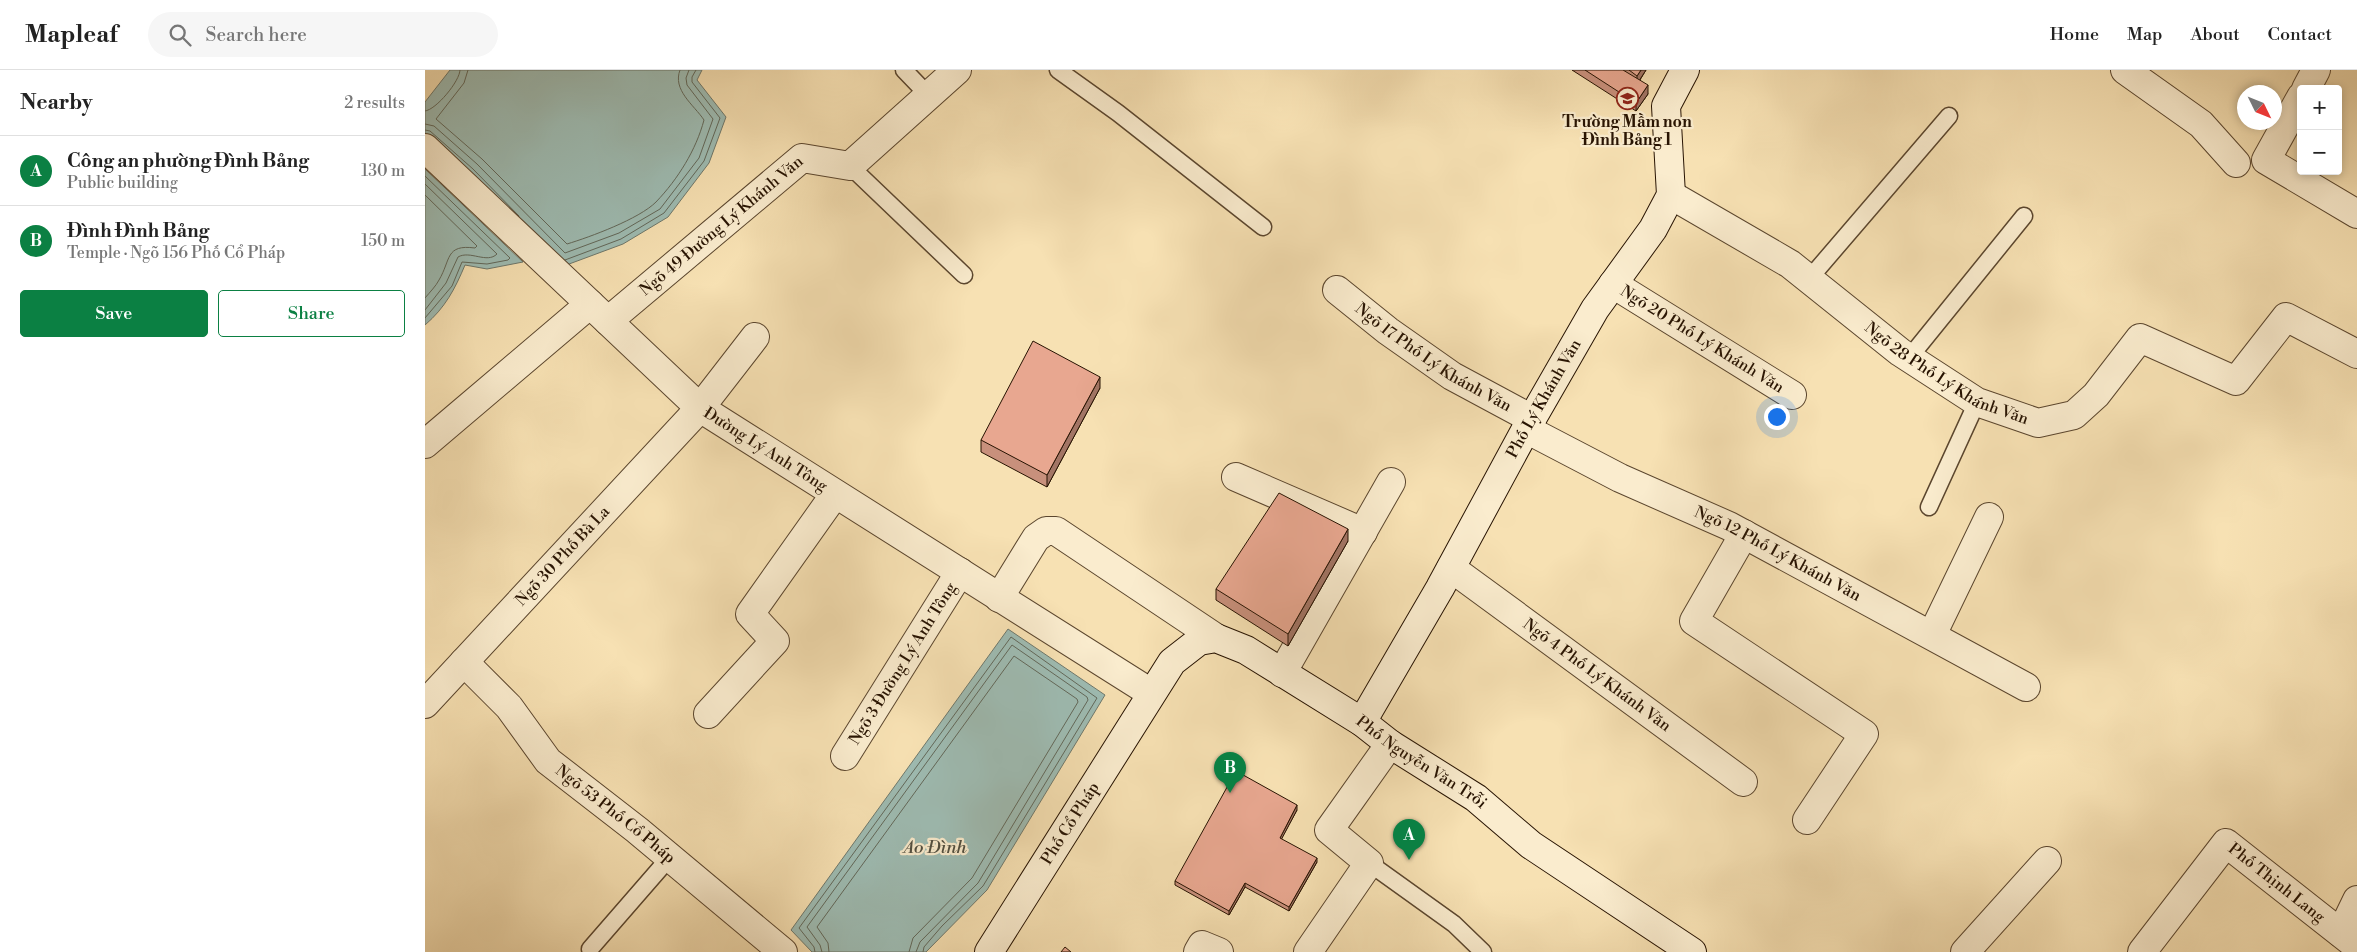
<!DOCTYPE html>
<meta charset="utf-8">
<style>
body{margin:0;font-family:"Libre Bodoni",serif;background:#f6f6f6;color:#222}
.controls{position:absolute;right:15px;top:15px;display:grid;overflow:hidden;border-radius:5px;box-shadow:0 2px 8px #0003}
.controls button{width:45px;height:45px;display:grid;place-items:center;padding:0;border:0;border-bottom:1px solid #e0e0e0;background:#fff;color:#222;font:25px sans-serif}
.compass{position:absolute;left:1812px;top:15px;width:45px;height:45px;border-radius:50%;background:#fff;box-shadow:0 2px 8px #0003;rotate:133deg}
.you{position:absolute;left:1351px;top:346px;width:18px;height:18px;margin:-12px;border:4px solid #fff;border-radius:50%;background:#1a73e8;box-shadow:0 0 0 8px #1a73e833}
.badge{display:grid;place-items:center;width:32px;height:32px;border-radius:50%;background:#0b8043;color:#fff;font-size:16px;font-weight:700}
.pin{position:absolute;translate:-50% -41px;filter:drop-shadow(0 1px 2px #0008)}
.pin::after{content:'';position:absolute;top:26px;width:18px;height:15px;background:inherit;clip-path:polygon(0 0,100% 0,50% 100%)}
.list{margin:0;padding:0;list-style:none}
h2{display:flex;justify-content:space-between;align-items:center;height:65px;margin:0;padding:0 20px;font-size:21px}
h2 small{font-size:16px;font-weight:400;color:#767676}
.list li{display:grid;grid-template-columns:32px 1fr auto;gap:15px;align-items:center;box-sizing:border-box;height:70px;padding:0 20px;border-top:1px solid #e0e0e0}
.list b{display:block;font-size:19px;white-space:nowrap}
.list p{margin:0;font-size:16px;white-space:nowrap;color:#767676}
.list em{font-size:16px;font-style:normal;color:#767676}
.actions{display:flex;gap:10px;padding:15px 20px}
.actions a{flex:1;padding:11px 0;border:1px solid #0b8043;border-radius:5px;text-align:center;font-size:18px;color:#0b8043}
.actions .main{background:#0b8043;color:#fff}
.icon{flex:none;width:28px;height:28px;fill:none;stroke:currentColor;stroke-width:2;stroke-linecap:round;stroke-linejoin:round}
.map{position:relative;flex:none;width:1932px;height:882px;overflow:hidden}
header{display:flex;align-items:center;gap:30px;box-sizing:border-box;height:70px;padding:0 25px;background:#fff;border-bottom:1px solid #e0e0e0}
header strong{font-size:24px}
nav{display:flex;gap:28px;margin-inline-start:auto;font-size:18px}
.search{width:350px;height:45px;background:#f6f6f6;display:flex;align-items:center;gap:12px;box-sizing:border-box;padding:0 18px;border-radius:28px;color:#767676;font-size:19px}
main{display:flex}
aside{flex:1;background:#fff}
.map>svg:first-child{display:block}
.water{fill:#9ebcb3;stroke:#6e786c}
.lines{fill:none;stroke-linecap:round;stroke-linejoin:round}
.shore{stroke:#62685a;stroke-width:1}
.service-casing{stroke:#5b462e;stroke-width:19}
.minor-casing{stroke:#5b462e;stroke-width:30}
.tertiary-casing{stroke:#5b462e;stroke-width:30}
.secondary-casing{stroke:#271302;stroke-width:30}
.service{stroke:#faecce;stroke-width:16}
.minor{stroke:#faecce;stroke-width:28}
.tertiary{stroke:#faecce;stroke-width:28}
.secondary{stroke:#faecce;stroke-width:28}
.wall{fill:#c8907c;stroke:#271302}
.shaded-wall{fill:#a27565;stroke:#271302}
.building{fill:#e8a790;stroke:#271302}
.labels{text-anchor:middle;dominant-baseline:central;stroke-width:4.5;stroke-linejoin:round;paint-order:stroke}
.poi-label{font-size:16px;font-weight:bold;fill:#271302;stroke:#faecce}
.street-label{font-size:16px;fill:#271302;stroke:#faecce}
.water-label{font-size:18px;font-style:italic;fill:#514e40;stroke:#faecce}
</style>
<header>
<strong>Mapleaf</strong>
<div class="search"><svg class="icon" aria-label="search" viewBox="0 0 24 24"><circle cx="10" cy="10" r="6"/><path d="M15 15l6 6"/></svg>Search here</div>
<nav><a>Home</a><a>Map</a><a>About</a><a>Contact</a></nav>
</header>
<main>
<aside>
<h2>Nearby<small>2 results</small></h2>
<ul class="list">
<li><span class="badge">A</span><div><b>Công an phường Đình Bảng</b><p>Public building</p></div><em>130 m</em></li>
<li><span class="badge">B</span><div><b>Đình Đình Bảng</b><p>Temple · Ngõ 156 Phố Cổ Pháp</p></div><em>150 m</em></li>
</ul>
<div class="actions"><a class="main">Save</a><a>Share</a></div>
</aside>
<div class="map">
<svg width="1932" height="882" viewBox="0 0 1932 882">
<rect width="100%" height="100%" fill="#f7e1b3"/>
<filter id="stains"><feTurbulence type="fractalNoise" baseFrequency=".004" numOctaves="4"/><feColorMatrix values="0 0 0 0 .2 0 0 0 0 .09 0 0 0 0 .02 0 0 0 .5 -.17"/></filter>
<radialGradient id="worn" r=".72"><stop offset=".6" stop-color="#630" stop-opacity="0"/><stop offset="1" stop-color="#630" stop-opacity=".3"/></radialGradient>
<g class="water">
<polygon points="25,0 277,0 272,10 301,47 284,93 243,147 198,174 136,197 44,102 0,63 0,32"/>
<path d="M 0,99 L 98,192 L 62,199 L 40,195 C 30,219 20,238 0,255 Z"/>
<polygon points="583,559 680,625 562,820 501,882 387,882 366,860"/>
</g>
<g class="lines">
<g class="shore">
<path d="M 43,0 L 39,13 L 11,49 L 57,89 L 142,174 C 165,167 214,149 231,132 C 253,109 271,80 279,50 C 269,35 247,20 255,0"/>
<path d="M 0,41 C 11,40 35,11 35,0"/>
<polyline points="0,54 9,56 52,94 140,183 194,163 235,139 274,88 288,49 262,15 261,8 264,0"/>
<polyline points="0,60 5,61 48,99 94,146"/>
<polyline points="0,106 85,188 83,190 62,194 37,192 27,216 0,248"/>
<path d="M 0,114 L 72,184 C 62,194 45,180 33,187 L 21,213 L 0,240"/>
<path d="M 0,125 L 52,176 L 50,178 C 20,174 26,190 14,210 C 11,216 5,222 0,228"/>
<polyline points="140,190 196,169 239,143 279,91 295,48 267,12 267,7 271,0"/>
<polyline points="390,882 389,877 374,858 586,567 672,628 558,816 517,856 499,877 498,882"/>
<polyline points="397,882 395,875 382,857 587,575 662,627 663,630 553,813 495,872 491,882"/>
<polyline points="404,882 403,873 392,857 589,586 652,629 653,632 547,808 488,868 484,882"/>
</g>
<defs>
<g id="service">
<polyline points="479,0 504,26"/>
<polyline points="633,0 693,43 838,157"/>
<polyline points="425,96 539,205"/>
<polyline points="1384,209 1524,46"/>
<polyline points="1484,288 1599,146"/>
<polyline points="1504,437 1552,332"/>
<polyline points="944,793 1029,854 1058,882"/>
<polyline points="165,879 245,787"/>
</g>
<g id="minor">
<polyline points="1700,0 1776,54 1811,93"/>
<polyline points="1881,19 1891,0"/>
<polyline points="1876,27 1841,90 1932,144"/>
<path id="s1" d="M 1246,125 L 1365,194 L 1475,282 L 1552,332 L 1613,353 L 1649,345 L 1671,325 L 1715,268 L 1811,311 L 1861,247 L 1932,284"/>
<path id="s2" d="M 1188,214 L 1367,325"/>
<path id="s3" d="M 912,220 L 963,261 L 1027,306 L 1107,349"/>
<path id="s4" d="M 183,251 L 377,88 L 425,96 L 532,0"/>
<path id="s5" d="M 1101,359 L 1195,408 L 1304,456 L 1601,617"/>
<polyline points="0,374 165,234"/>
<polyline points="811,407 938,462"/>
<polyline points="1319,464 1269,551 1439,664 1382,750"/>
<path id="s6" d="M 1026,498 L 1318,712"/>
<polyline points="574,528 611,468 621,461 631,461 791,568"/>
<polyline points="1507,565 1564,447"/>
<path id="s7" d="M 39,592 L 84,637 L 123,691 L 212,760 L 358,882"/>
<polyline points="857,603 966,412"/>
<path id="s8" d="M 0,634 L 275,338 L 330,267"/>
<polyline points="283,644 350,571 325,544 410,424"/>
<path id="s9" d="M 420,686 L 535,502"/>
<polyline points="1916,863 1932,830"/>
<polyline points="773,882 777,875 794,882"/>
<polyline points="883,882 944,793 904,760 965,674"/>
<polyline points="1540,882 1622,791"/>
<path id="s10" d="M 1717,882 L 1801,773 L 1932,876"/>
</g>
<g id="tertiary">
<path id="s11" d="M 0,78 L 275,338 L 726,623"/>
</g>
<g id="secondary">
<path id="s12" d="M 937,652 L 1015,518 L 1101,359 L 1170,239 L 1228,159 L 1246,125 L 1241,36 L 1260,0"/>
<path id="s13" d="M 564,882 L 747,592 L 774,571 L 791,568 L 821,580 L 937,652 L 965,674 L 1051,728 L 1106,775 L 1267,882"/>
</g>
</defs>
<use href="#service" class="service-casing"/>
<use href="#minor" class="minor-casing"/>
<use href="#tertiary" class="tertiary-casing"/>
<use href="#secondary" class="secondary-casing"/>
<use href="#service" class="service"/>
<use href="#minor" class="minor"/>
<use href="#tertiary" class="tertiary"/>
<use href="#secondary" class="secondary"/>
</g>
<g class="wall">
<polygon points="1147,0 1221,0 1215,10 1223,24 1211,41"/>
<polygon points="675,318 622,417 556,382 556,370"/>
<polygon points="923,471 863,576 791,530 791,519"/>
<polygon points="872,740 856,769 892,792 864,841 820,817 804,845 750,815 750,811"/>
</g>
<g class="shaded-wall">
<polygon points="1216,0 1221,0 1212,14 1212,6"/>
<polygon points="1223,15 1223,24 1211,41 1211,33"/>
<polygon points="675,307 675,318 622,417 622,405"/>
<polygon points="923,459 923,471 863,576 863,564"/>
<polygon points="872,735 872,740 855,772 855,768"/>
<polygon points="892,788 892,792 864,841 864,837"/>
<polygon points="820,813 820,817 804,845 804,841"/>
</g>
<g class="building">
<polygon points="1160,0 1198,0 1223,15 1211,33"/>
<polygon points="1204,0 1216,0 1212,6"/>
<polygon points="608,271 675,307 622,405 556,370"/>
<polygon points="854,423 923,459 863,564 791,519"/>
<polygon points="811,701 872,735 855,768 892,788 864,837 820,813 804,841 750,811"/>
<polygon points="640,877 646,882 636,882"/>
</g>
<defs>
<symbol id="school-ring" viewBox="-11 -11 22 22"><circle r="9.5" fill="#faecce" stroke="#8f2418" stroke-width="1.5"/><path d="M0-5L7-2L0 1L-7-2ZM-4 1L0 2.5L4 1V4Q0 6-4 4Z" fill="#8f2418"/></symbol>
</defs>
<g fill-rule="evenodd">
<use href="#school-ring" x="1190" y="16" width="25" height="25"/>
</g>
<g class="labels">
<g class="poi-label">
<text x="1202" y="52">Trường Mầm non<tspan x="1202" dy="18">Đình Bảng 1</tspan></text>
</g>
<g class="street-label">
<text stroke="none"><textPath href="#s4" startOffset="148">Ngõ 49 Đường Lý Khánh Văn</textPath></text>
<text stroke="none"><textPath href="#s2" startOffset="105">Ngõ 20 Phố Lý Khánh Văn</textPath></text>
<text stroke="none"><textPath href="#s3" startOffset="118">Ngõ 17 Phố Lý Khánh Văn</textPath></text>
<text stroke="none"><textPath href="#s1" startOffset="330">Ngõ 28 Phố Lý Khánh Văn</textPath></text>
<text stroke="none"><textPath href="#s12" startOffset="371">Phố Lý Khánh Văn</textPath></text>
<text stroke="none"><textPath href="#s11" startOffset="456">Đường Lý Anh Tông</textPath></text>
<text stroke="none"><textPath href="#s5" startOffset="281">Ngõ 12 Phố Lý Khánh Văn</textPath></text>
<text stroke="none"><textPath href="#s8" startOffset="202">Ngõ 30 Phố Bà La</textPath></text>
<text stroke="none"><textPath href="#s9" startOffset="109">Ngõ 3 Đường Lý Anh Tông</textPath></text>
<text stroke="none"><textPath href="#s6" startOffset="181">Ngõ 4 Phố Lý Khánh Văn</textPath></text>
<text stroke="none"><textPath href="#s13" startOffset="635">Phố Nguyễn Văn Trỗi</textPath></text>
<text stroke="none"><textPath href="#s7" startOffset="216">Ngõ 53 Phố Cổ Pháp</textPath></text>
<text stroke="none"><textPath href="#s13" startOffset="152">Phố Cổ Pháp</textPath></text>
<text stroke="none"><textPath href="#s10" startOffset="202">Phố Thịnh Lang</textPath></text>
</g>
<g class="water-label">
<text x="510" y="777">Ao Đình</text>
</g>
</g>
<rect width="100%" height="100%" filter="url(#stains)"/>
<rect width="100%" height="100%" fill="url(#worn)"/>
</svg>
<div class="controls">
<button>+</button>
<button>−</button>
</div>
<svg class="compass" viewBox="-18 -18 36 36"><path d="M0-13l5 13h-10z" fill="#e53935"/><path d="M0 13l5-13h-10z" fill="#767676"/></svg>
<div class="you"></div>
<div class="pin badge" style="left:984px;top:790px">A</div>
<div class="pin badge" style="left:805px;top:723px">B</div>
</div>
</main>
